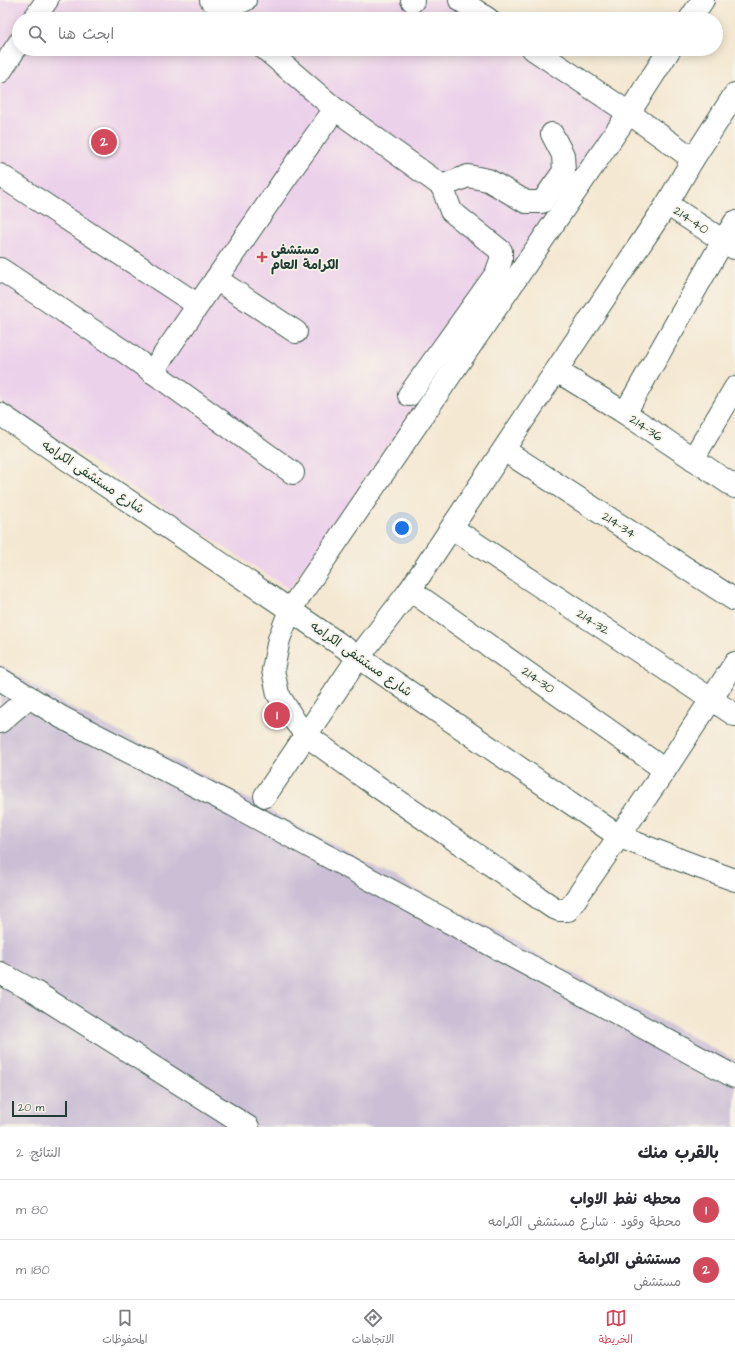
<!DOCTYPE html>
<html lang="ar">
<meta charset="utf-8">
<style>
body{margin:0;font-family:"Architects Daughter","Playpen Sans Arabic",sans-serif;background:#f2f2f3;color:#2b2b33;direction:rtl}
.scale{position:absolute;left:12px;bottom:10px;width:55px;box-sizing:border-box;padding-left:4px;border:2px solid #1f3d34;border-top:0;font-size:11px;line-height:14px;white-space:nowrap;color:#1f3d34;-webkit-text-stroke:3px #f7f3e8;paint-order:stroke}
.you{position:absolute;left:402px;top:528px;width:14px;height:14px;margin:-10px;border:3px solid #fff;border-radius:50%;background:#1a73e8;box-shadow:0 0 0 6px #1a73e833}
.badge{display:grid;place-items:center;width:26px;height:26px;border-radius:50%;background:#d1495b;color:#fff;font-size:13px;font-weight:700}
.pin{position:absolute;translate:-50% -50%;border:2px solid #fff;box-shadow:0 1px 4px #0006}
.list{margin:0;padding:0;list-style:none}
h2{display:flex;justify-content:space-between;align-items:center;height:52px;margin:0;padding:0 16px;font-size:17px}
h2 small{font-size:13px;font-weight:400;color:#7c7c81}
.list li{display:grid;grid-template-columns:26px 1fr auto;gap:12px;align-items:center;box-sizing:border-box;height:60px;padding:0 16px;border-top:1px solid #e1e1e2}
.list b{display:block;font-size:15px;white-space:nowrap}
.list p{margin:0;font-size:13px;white-space:nowrap;color:#7c7c81}
.list em{font-size:13px;font-style:normal;color:#7c7c81}
.icon{flex:none;width:22px;height:22px;fill:none;stroke:currentColor;stroke-width:2;stroke-linecap:round;stroke-linejoin:round}
.map{position:relative;flex:none;width:735px;height:1127px;overflow:hidden;direction:ltr}
.search{position:absolute;background:#fff;box-shadow:0 2px 10px #0003;left:12px;right:12px;top:12px;height:44px;display:flex;align-items:center;gap:10px;box-sizing:border-box;padding:0 14px;border-radius:22px;color:#7c7c81;font-size:15px}
.sheet{height:172px;background:#fff}
nav{display:flex;justify-content:space-around;align-items:center;box-sizing:border-box;height:56px;border-top:1px solid #e1e1e2;background:#fff;font-size:11px;color:#7c7c81}
nav a{display:grid;justify-items:center;gap:2px}
nav .on{color:#d1495b}
.map>svg:first-child{display:block}
.built{fill:#ecd1ea}
.industrial{fill:#cbbfd5}
.lines{fill:none;stroke-linecap:round;stroke-linejoin:round}
.minor-casing{stroke:#3f574c;stroke-width:24}
.minor{stroke:#fff;stroke-width:22}
.poi-dot{fill:#d1495b;stroke:#f7f3e8;stroke-width:1.5}
.labels{text-anchor:middle;dominant-baseline:central;stroke-width:3.5;stroke-linejoin:round;paint-order:stroke}
.street-label{font-size:13px;fill:#1f3d34;stroke:#f7f3e8}
.poi-label{font-size:13px;font-weight:bold;fill:#1f3d34;stroke:#f7f3e8;text-anchor:start}
</style>
<div class="map">
<svg width="735" height="1127" viewBox="0 0 735 1127">
<rect width="100%" height="100%" fill="#f7f3e8"/>
<filter id="ink" filterUnits="userSpaceOnUse"><feTurbulence type="fractalNoise" baseFrequency=".025" numOctaves="2"/><feDisplacementMap in="SourceGraphic" scale="8" xChannelSelector="R" yChannelSelector="G"/><feConvolveMatrix kernelMatrix="1 2 1 2 8 2 1 2 1" color-interpolation-filters="sRGB"/></filter>
<filter id="wash" filterUnits="userSpaceOnUse"><feTurbulence type="fractalNoise" baseFrequency=".012" numOctaves="4" result="noise"/><feDisplacementMap in="SourceGraphic" scale="16" xChannelSelector="R" yChannelSelector="G"/><feGaussianBlur stdDeviation="0.9" result="paint"/><feColorMatrix in="noise" values="0 0 0 0 0 0 0 0 0 0 0 0 0 0 0 0 0 1.4 0 .05"/><feComposite in="paint" operator="in"/></filter>
<g filter="url(#wash)">
<rect width="100%" height="100%" fill="#f4e8d2"/>
<polygon class="built" points="0,0 450,0 480,19 19,19 19,49 527,49 626,113 289,589 0,402"/>
<polygon class="industrial" points="0,665 74,709 196,771 735,1060 735,1127 0,1127"/>
</g>
<g filter="url(#ink)">
<g class="lines">
<defs>
<g id="minor">
<path d="M 211,0 C 223,4 234,6 245,0"/>
<polyline points="412,0 413,1"/>
<polyline points="460,0 488,19"/>
<polyline points="34,19 47,0"/>
<polyline points="690,19 703,0"/>
<polyline points="265,49 335,109 442,186 451,211 501,251 501,260 496,274 409,395"/>
<polyline points="533,49 629,113 693,159"/>
<polyline points="670,49 629,113 290,610 279,639 273,670 278,694 294,720 306,735 365,778 552,907 559,910 568,910 665,770 735,663"/>
<polyline points="0,72 19,43"/>
<polyline points="0,175 198,305"/>
<polyline points="442,186 468,176 488,180 526,202 542,202 564,171 563,155 552,134"/>
<polyline points="667,204 734,248"/>
<polyline points="0,269 125,352 293,473"/>
<polyline points="216,279 296,332"/>
<polyline points="557,371 625,413 735,487"/>
<polyline points="152,372 296,163 335,109"/>
<polyline points="625,413 723,241 735,222"/>
<polyline points="0,414 290,610 620,837 696,866 735,880"/>
<polyline points="504,450 735,600"/>
<polyline points="693,459 735,388"/>
<polyline points="452,528 735,715"/>
<polyline points="410,590 665,770"/>
<polyline points="0,679 61,717 233,805 735,1077"/>
<polyline points="0,722 29,697"/>
<polyline points="265,796 358,658 410,590 667,204 693,159 735,94"/>
<polyline points="0,973 35,992 248,1127"/>
</g>
</defs>
<use href="#minor" class="minor-casing"/>
<use href="#minor" class="minor"/>
</g>
</g>
<path class="poi-dot" d="M260 251h4v4h4v4h-4v4h-4v-4h-4v-4h4z"/>
<g class="labels">
<g class="street-label">
<text transform="translate(691 220) rotate(34)">214-40</text>
<text transform="translate(646 428) rotate(34)">214-36</text>
<text transform="translate(93 477) rotate(34)">شارع مستشفى الكرامه</text>
<text transform="translate(619 525) rotate(33)">214-34</text>
<text transform="translate(593 622) rotate(33)">214-32</text>
<text transform="translate(361 659) rotate(35)">شارع مستشفى الكرامه</text>
<text transform="translate(538 680) rotate(35)">214-30</text>
</g>
<g class="poi-label">
<text x="271" y="250">مستشفى<tspan x="271" dy="15">الكرامة العام</tspan></text>
</g>
</g>
</svg>
<div class="scale">20 m</div>
<div class="you"></div>
<div class="pin badge" style="left:277px;top:715px">1</div>
<div class="pin badge" style="left:104px;top:142px">2</div>
<div class="search"><svg class="icon" aria-label="search" viewBox="0 0 24 24"><circle cx="10" cy="10" r="6"/><path d="M15 15l6 6"/></svg>ابحث هنا</div>
</div>
<section class="sheet">
<h2>بالقرب منك<small>النتائج: 2</small></h2>
<ul class="list">
<li><span class="badge">1</span><div><b>محطه نفط الاواب</b><p>محطة وقود · شارع مستشفى الكرامه</p></div><em>80 m</em></li>
<li><span class="badge">2</span><div><b>مستشفى الكرامة</b><p>مستشفى</p></div><em>180 m</em></li>
</ul>
</section>
<nav>
<a class="on"><svg class="icon" aria-label="map" viewBox="0 0 24 24"><path d="M3 6l6-2 6 2 6-2v14l-6 2-6-2-6 2zM9 4v14M15 6v14"/></svg>الخريطة</a>
<a><svg class="icon" aria-label="directions" viewBox="0 0 24 24"><path d="M12 3l9 9-9 9-9-9zM9 14v-3h6M13 9l2 2-2 2"/></svg>الاتجاهات</a>
<a><svg class="icon" aria-label="saved" viewBox="0 0 24 24"><path d="M7 4h10v16l-5-4-5 4z"/></svg>المحفوظات</a>
</nav>
